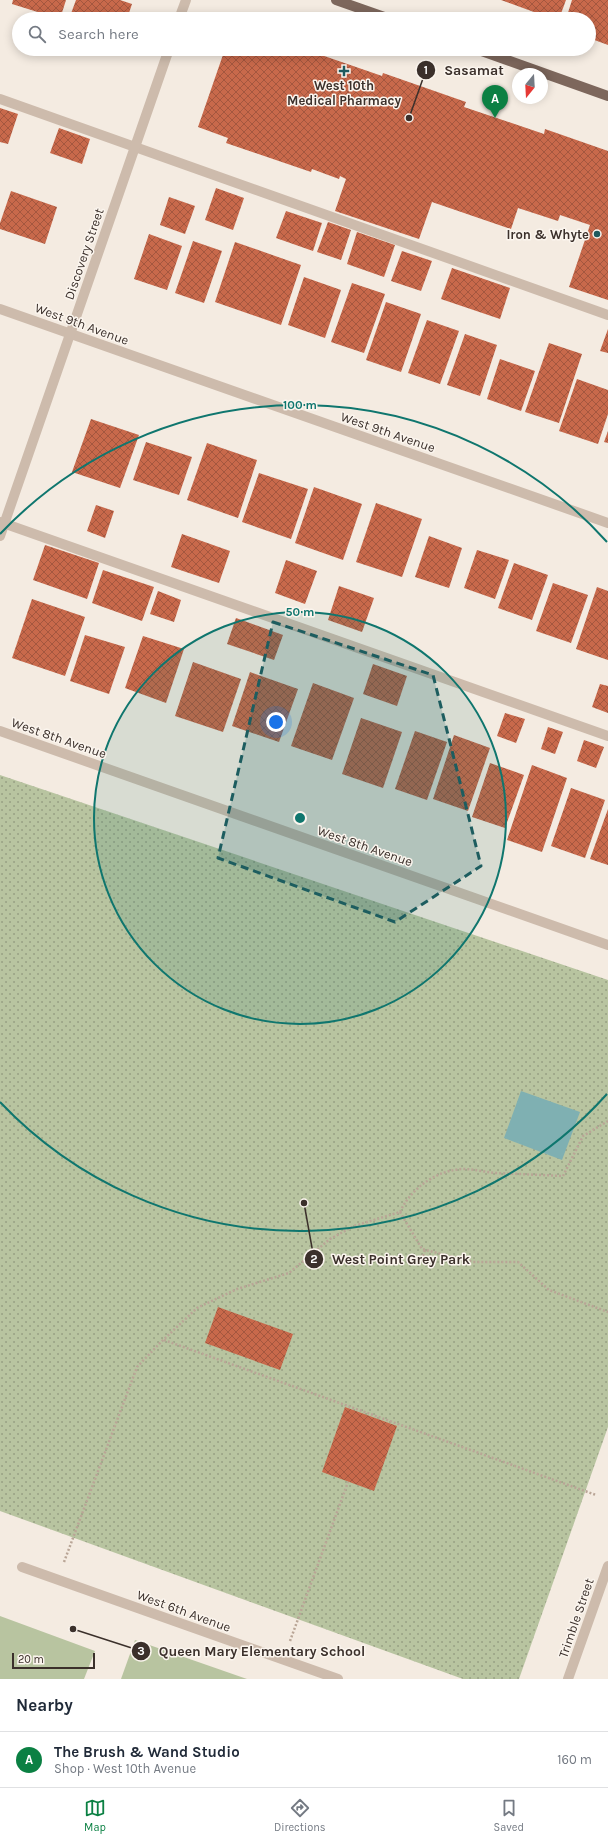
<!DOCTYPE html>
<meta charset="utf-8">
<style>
body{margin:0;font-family:Karla,sans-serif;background:#f6f6f7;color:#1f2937}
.compass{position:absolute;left:512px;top:68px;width:36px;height:36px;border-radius:50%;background:#fff;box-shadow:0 2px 10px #0003;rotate:198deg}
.scale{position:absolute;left:12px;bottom:10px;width:83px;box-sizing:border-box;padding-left:4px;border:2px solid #3b302b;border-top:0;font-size:11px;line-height:14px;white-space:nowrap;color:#3b302b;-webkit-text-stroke:3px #fbf5ee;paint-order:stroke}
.you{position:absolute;left:276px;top:722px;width:14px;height:14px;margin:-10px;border:3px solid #fff;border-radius:50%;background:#1a73e8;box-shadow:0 0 0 6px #1a73e833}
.badge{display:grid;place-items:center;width:26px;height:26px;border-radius:50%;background:#0b8043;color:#fff;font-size:13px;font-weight:700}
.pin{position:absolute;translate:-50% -33px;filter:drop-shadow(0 1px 2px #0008)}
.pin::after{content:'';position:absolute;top:21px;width:14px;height:12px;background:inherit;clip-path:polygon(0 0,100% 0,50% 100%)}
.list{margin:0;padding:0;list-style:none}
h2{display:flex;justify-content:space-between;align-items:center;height:52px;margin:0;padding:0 16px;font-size:17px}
h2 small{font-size:13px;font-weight:400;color:#747a83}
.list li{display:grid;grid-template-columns:26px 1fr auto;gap:12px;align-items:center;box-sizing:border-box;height:56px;padding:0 16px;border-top:1px solid #e0e1e3}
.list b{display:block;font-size:15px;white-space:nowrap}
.list p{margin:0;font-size:13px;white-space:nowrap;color:#747a83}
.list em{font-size:13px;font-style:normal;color:#747a83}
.icon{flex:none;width:22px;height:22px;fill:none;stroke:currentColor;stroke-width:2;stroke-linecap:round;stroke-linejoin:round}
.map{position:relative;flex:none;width:608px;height:1679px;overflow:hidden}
.search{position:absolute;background:#fff;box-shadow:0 2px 10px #0003;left:12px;right:12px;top:12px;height:44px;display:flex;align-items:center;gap:10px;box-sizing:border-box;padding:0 14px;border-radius:22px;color:#747a83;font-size:15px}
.sheet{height:108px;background:#fff}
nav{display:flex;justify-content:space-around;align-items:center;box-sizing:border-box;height:56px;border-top:1px solid #e0e1e3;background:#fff;font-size:11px;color:#747a83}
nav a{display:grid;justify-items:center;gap:2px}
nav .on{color:#0b8043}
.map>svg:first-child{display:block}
.grass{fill:#b8c4a0}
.park{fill:url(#park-dots)}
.water{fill:#7fb0b2}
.building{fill:url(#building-cross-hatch)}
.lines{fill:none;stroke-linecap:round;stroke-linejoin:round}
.path{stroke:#b9a596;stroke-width:2.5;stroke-dasharray:2 2;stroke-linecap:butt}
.minor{stroke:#cdbbac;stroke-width:10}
.major{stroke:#7d675c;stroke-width:10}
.marked{fill:#1f5a5e;fill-opacity:0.2;stroke:#1f5a5e;stroke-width:3;stroke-dasharray:8 5;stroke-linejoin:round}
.ring{fill:none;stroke:#0f766e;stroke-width:2}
.poi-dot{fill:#1f5a5e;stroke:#fbf5ee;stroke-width:1.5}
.labels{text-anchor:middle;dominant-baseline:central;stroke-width:3;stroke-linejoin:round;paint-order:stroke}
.poi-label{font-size:13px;font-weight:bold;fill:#3b302b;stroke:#fbf5ee}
.street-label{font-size:13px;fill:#3b302b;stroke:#fbf5ee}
.centre{fill:#0f766e;stroke:#fbf5ee;stroke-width:2}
.ring-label{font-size:12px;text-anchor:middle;font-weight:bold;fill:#0f766e;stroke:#fbf5ee;stroke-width:3;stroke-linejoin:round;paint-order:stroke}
.leader{fill:none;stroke:#3b302b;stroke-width:1.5}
.callout-dot{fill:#3b302b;stroke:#fbf5ee;stroke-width:1.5}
.mark-label{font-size:12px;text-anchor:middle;font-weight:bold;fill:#fff}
.callout-label{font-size:14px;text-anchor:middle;font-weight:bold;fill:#3b302b;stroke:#fbf5ee;stroke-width:3;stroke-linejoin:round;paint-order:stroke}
</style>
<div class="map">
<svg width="608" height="1679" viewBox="0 0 608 1679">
<defs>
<pattern id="park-dots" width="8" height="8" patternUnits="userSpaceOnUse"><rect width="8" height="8" fill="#b8c4a0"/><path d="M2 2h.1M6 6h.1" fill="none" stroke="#97a083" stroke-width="1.8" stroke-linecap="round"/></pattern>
<pattern id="building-cross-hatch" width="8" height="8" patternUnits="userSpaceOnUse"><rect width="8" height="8" fill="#c8694b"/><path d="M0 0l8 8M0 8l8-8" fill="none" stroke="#a4573f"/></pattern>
</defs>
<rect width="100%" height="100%" fill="#f4ebe1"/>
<g class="grass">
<polygon points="0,1616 95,1651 84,1679 0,1679"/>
<polygon points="135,1640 247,1679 121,1679"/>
</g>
<polygon class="park" points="0,775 608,980 608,1427 519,1679 463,1679 0,1511"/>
<polygon class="water" points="521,1091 580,1112 562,1160 504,1138"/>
<g class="building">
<polygon points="13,0 66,0 60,19 12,4"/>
<polygon points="76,0 120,0 132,4 127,19 69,19"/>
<polygon points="501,0 566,0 559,19 553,19"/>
<polygon points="572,0 608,0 608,45 589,38 589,19 566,19"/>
<polygon points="96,49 116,49 114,55"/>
<polygon points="225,49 304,49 382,76 383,73 466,102 464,107 544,134 545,129 608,151 608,300 569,287 590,225 560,215 558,221 518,208 511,229 432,202 419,239 335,211 346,179 340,176 339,179 312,169 311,172 226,143 228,138 198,127"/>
<polygon points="0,108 18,114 8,144 0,142"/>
<polygon points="59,128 90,139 82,164 50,153"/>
<polygon points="216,188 244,198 233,230 205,220"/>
<polygon points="11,191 57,207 45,244 0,229 0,223"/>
<polygon points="169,197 195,206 185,234 160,225"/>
<polygon points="286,211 322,223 313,251 276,238"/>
<polygon points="328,222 351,230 341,260 317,252"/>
<polygon points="357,232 395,245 384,277 347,264"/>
<polygon points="149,234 182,246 167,290 134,279"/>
<polygon points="193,241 222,251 204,303 175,293"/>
<polygon points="235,242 301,265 281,325 215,302"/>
<polygon points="402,251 432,261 421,291 391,281"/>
<polygon points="452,268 510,288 500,319 441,299"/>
<polygon points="304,277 341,290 325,338 288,325"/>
<polygon points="352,283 385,294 364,353 331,342"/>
<polygon points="386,302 421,314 401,372 366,360"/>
<polygon points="427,320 459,331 440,384 408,373"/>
<polygon points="608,329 608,353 600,351"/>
<polygon points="465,334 497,345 480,396 447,385"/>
<polygon points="549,343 582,354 559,423 525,412"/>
<polygon points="500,359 535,371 521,411 487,399"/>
<polygon points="577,379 608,390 608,414 598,444 559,431"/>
<polygon points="91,419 139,435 120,488 72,472"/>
<polygon points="608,431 608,443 604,442"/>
<polygon points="146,442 192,457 179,495 133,480"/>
<polygon points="207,443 257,460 238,518 187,500"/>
<polygon points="259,473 308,489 291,539 242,522"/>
<polygon points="314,487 362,504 343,560 295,543"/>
<polygon points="376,503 422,519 402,577 356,562"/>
<polygon points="96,505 114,511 105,538 87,531"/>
<polygon points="182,534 230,551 219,583 171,567"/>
<polygon points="429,536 462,548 449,588 415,577"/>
<polygon points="45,545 99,563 87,599 33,580"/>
<polygon points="477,550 509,560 495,599 464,588"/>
<polygon points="286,560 317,571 305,604 275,593"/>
<polygon points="514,563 548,575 532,620 498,608"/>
<polygon points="103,570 154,587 142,621 92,603"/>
<polygon points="553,583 588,595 571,643 536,631"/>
<polygon points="339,586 374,598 362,632 328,620"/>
<polygon points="597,587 608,591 608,660 576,649"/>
<polygon points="158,591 181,600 174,622 150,614"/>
<polygon points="32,599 85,617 65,676 12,658"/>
<polygon points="236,618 283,635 274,660 227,644"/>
<polygon points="85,635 125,647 109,694 70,681"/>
<polygon points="143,636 184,649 166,703 125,688"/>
<polygon points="193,662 241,679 223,732 175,716"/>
<polygon points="373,664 407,676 397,706 363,694"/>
<polygon points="250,672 298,689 279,742 232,726"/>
<polygon points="313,683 354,698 332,760 291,746"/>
<polygon points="600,684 608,686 608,713 592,707"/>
<polygon points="505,713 525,719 516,743 497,736"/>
<polygon points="361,718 402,732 383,788 342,774"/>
<polygon points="548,727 563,732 555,754 541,749"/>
<polygon points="415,731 447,742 427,800 395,789"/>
<polygon points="454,735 490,748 468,811 433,799"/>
<polygon points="584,740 604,747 596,768 577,761"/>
<polygon points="490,763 524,775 505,828 472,817"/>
<polygon points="532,765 567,778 542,852 507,840"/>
<polygon points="571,788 605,800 585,858 551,846"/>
<polygon points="608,809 608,865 590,859"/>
<polygon points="218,1307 293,1334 280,1370 205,1343"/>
<polygon points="345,1407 397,1426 374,1491 322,1472"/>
</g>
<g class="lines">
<g class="path">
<polyline points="400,1212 422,1249 473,1262 518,1262 549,1290 608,1312"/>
<polyline points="423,1256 425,1250"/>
<polyline points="164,1340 596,1495"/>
<path d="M 64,1562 L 137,1367 L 161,1342 L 197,1308 L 237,1289 L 289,1273 L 330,1239 L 354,1226 L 400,1212 C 411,1188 437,1170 463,1169 C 473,1169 485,1172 496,1173 C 519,1174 541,1175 563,1176 L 583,1136 L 608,1121"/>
<polyline points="290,1641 348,1482"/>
</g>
<g class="minor">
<polyline points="179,19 186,0"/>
<polyline points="0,99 608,315"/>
<polyline points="0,309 608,523"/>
<polyline points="0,522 608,736"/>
<polyline points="0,536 169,49"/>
<polyline points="0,731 608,945"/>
<polyline points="22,1567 338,1679"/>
<polyline points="568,1679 608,1566"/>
</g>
<g class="major">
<polyline points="336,0 390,19"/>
<polyline points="476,49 608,96"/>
</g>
</g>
<path class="marked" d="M 273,622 L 433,675 L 481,866 L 395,922 L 218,858 Z"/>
<circle cx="300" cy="818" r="206" fill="#0f766e" fill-opacity=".12"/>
<g class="ring">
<circle cx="300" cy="818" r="206"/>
<path d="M607 1094A413 413 0 0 1 0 1102M0 534A413 413 0 0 1 607 542"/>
</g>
<g class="poi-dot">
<path d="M342 65h4v4h4v4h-4v4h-4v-4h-4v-4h4z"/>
<circle cx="597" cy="234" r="4"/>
</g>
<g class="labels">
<g class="poi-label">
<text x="344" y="85">West 10th<tspan x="344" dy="15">Medical Pharmacy</tspan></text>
<text x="589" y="234" text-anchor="end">Iron &amp; Whyte</text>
</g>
<g class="street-label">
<text transform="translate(84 254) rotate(-71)">Discovery Street</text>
<text transform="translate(82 324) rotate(20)">West 9th Avenue</text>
<text transform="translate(388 432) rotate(19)">West 9th Avenue</text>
<text transform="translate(59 738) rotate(19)">West 8th Avenue</text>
<text transform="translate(365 846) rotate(19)">West 8th Avenue</text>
<text transform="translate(184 1611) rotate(20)">West 6th Avenue</text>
<text transform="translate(576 1618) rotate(-71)">Trimble Street</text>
</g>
</g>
<circle cx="300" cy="818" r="6" class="centre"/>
<g class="ring-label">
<text x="300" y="409">100 m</text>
<text x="300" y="616">50 m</text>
</g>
<path class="leader" d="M409 118L426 70M304 1203L314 1259M73 1629L141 1651"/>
<g class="callout-dot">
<circle cx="409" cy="118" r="4"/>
<circle cx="304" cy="1203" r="4"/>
<circle cx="73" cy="1629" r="4"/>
<circle cx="426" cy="70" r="10"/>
<circle cx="314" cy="1259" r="10"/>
<circle cx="141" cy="1651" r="10"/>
</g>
<g class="mark-label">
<text x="426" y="74">1</text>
<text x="314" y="1263">2</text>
<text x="141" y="1655">3</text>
</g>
<g class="callout-label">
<text x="474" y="75">Sasamat</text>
<text x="401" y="1264">West Point Grey Park</text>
<text x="262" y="1656">Queen Mary Elementary School</text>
</g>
</svg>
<svg class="compass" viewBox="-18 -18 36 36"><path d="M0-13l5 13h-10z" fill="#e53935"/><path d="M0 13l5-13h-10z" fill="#747a83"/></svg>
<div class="scale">20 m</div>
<div class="you"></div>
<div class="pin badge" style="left:495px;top:118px">A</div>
<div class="search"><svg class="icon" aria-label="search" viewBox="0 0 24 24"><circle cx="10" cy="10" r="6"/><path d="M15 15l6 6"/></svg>Search here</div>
</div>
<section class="sheet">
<h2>Nearby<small></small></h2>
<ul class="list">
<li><span class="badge">A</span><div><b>The Brush &amp; Wand Studio</b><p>Shop · West 10th Avenue</p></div><em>160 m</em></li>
</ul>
</section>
<nav>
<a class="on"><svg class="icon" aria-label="map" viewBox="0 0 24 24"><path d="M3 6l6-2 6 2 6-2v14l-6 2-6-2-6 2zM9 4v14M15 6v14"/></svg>Map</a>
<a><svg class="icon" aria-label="directions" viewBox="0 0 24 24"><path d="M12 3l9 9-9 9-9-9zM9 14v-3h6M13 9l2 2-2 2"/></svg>Directions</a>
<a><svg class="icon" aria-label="saved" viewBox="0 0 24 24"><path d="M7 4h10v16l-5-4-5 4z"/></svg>Saved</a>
</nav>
